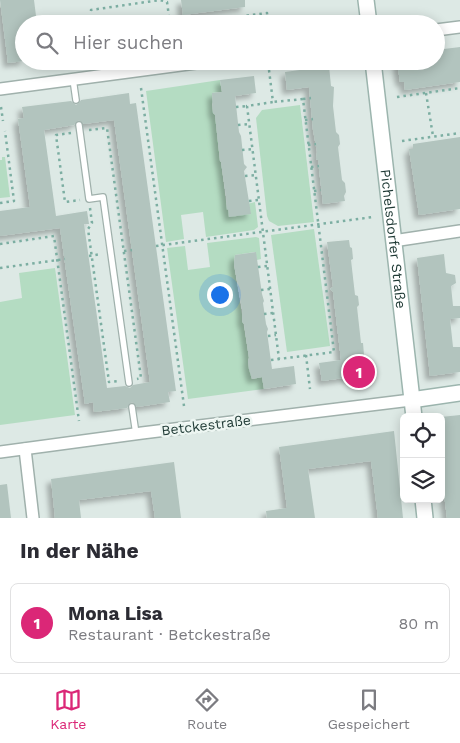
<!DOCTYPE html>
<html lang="de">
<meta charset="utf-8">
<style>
body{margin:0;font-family:"Work Sans",sans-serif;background:#f2f2f3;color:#2b2b33}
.controls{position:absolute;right:15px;bottom:15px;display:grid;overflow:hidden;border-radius:8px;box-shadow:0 2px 12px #0003}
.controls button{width:45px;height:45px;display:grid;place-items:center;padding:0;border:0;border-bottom:1px solid #e1e1e2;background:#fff;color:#2b2b33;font:25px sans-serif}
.you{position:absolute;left:219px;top:294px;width:18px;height:18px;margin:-12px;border:4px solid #fff;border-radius:50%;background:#1a73e8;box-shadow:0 0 0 8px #1a73e833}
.badge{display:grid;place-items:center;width:32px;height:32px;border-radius:50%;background:#db2777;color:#fff;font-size:16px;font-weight:700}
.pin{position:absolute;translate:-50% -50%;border:2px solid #fff;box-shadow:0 1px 5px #0006}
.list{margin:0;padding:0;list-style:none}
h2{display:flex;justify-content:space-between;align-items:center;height:65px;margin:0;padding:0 20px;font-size:21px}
h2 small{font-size:16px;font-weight:400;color:#7c7c81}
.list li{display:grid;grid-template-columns:32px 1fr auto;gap:15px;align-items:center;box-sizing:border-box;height:80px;margin:0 10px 10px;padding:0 10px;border:1px solid #e1e1e2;border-radius:8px}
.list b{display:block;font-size:19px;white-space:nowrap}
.list p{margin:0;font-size:16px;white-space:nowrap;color:#7c7c81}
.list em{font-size:16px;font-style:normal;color:#7c7c81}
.icon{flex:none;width:28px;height:28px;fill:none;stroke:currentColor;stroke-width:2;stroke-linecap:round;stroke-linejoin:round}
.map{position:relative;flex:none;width:460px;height:518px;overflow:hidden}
.search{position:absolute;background:#fff;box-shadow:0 2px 12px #0003;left:15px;right:15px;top:15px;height:55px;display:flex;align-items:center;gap:12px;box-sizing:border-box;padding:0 18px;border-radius:28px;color:#7c7c81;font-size:19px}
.sheet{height:155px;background:#fff}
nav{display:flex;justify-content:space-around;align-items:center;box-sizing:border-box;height:70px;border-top:1px solid #e1e1e2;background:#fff;font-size:14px;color:#7c7c81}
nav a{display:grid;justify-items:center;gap:2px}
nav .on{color:#db2777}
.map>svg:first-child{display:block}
.green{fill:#b4dcc2}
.building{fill:#b2c4be;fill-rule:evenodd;filter:url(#shadow)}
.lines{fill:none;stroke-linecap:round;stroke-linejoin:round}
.lane-casing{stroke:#a0b1ac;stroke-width:8}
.street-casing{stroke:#a0b1ac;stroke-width:14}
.secondary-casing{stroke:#9cb5ae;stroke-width:18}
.path{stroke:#7caea2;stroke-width:2.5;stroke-dasharray:2.5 4;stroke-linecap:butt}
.lane{stroke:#fff;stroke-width:5.5}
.street{stroke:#fff;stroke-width:11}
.secondary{stroke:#fff;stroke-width:15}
.labels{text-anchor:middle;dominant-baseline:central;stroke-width:5;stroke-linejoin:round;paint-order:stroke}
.street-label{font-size:14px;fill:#1e3934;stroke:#edf6f2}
</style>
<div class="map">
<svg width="460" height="518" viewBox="0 0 460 518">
<defs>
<filter id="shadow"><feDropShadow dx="-4.5" dy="4.5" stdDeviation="2.5" flood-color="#0004"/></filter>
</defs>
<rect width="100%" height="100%" fill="#dde9e5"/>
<g class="green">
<polygon points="220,80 222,92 212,93 213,102 212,104 213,113 215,114 220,161 221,162 227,209 255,202 258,227 254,230 206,237 203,212 181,215 184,239 166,242 146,91"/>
<polygon points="300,105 314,222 278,226 269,221 267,216 256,118 262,110"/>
<polygon points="2,157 5,157 10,197 0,198 0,160 2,160"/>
<polygon points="314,229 330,346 287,352 271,235"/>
<polygon points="256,237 259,238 261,259 257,260 255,252 235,255 234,265 249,358 248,360 249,369 250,370 252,379 262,377 264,389 188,399 167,248 185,246 188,270 210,267 207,243"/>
<polygon points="55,268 75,415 0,425 0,302 22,298 19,273"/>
</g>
<g class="building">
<polygon points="0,0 34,0 37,24 24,24 24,61 8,63"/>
<polygon points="181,0 245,0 245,7 183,15"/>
<polygon points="460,47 460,82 405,90 404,82 400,82 397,61 436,61 436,50"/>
<polygon points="329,66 331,86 334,87 333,106 336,132 339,135 340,144 338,147 342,180 345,183 346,192 344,196 345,201 323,204 318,160 316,159 317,152 313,130 309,87 287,90 285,72"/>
<polygon points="254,76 256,93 235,96 239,132 241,136 244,164 247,167 244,171 251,214 229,217 228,209 227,210 226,196 221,162 220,161 215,115 213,113 212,93 222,92 220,80"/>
<path d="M 129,93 L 130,104 L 136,103 L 176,391 L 168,392 L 170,402 L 137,407 L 135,404 L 132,402 L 129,404 L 127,408 L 94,412 L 93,402 L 85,404 L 60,228 L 0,236 L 0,211 L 30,207 L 18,119 L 24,118 L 22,107 L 71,101 L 76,105 L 79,103 L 81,100 ZM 79,120 L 84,124 L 114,120 L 150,382 L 133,385 L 130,388 L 125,386 L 107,388 L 84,224 L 89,224 L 87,211 L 56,216 L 44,130 L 74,125 L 76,122 Z"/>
<polygon points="460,137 460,209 419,215 409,149 413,149 413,144"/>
<polygon points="349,240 350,247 352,248 353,259 351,260 355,295 358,296 359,305 357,307 361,343 363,343 364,355 362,355 365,375 322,381 319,363 341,360 333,292 330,289 333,287 327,242"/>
<polygon points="256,252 262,294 264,301 263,303 266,324 268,329 267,332 272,369 294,366 296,384 264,389 262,377 252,379 249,369 248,360 249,358 244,324 242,322 242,309 234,264 235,255"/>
<polygon points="444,254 446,273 455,275 456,283 451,286 453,306 460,306 460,318 450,319 453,347 460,347 460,372 430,376 417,258"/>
<polygon points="460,415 460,518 447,518 441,470 441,417"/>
<polygon points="394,431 403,518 378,518 371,461 308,469 315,518 267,518 266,511 287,508 279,447"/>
<polygon points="174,462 181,518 155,518 151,491 79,500 81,518 55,518 51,479"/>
<polygon points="7,484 11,518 0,518 0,485"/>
</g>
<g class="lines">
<defs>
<g id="lane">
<polyline points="73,79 76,100"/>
<polyline points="79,125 89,199 103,197 129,383"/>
<polyline points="132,407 136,434"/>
</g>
<g id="street">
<polyline points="436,30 460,27"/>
<polyline points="0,89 211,61"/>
<polyline points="393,241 460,231"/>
<polyline points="25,449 33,518"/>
<polyline points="0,452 142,433 411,400"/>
</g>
<g id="secondary">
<polyline points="366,0 369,24"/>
<path id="s1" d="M 373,61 L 414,417"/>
<polyline points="411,400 460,393"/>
<polyline points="423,499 425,518"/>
</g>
</defs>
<use href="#lane" class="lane-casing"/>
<use href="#street" class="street-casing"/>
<use href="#secondary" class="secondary-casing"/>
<g class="path">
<polyline points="92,24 91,10 160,0 167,2 170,24"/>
<polyline points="145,24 145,22 169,20"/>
<polyline points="182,24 267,13 268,24"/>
<polyline points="269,70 273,102 247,106 279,359 334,352 303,99 273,102"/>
<polyline points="141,88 184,406"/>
<polyline points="426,93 433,136"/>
<polyline points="397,97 460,88"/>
<polyline points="303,99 311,98"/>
<polyline points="1,107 3,121"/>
<polyline points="236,107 247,106"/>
<polyline points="305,120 313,119"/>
<polyline points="238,125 249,124"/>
<polyline points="89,130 107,128 141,378 137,379"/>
<polyline points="71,133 56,135 65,202 80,200"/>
<polyline points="402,141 460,133"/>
<polyline points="308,145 316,144"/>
<polyline points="242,150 253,149"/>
<polyline points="311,167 319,166"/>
<polyline points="245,176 256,175"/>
<polyline points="314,191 321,190"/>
<polyline points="249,201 259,200"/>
<polyline points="0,203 14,201 5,131"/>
<polyline points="90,208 92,223 88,229 109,382 119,381"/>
<polyline points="0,244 54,236 79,421"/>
<polyline points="156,246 373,217"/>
<polyline points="124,251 132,250"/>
<polyline points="89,256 101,254"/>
<polyline points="258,267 267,266"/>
<polyline points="0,268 65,259"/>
<polyline points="261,290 270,289"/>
<polyline points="264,314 273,313"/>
<polyline points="268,336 276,335"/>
<polyline points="306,355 310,389"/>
<polyline points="271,360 279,359"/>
</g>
<use href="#lane" class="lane"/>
<use href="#street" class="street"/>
<use href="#secondary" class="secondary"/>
</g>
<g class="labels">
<g class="street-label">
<text stroke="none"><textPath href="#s1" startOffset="179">Pichelsdorfer Straße</textPath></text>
<text transform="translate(206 425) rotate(-7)">Betckestraße</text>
</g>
</g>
</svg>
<div class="controls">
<button><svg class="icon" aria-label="locate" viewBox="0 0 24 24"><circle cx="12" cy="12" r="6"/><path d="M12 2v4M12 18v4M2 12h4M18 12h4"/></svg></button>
<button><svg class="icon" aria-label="layers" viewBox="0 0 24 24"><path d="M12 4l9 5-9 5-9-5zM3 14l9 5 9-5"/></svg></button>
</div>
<div class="you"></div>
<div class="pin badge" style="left:359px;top:372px">1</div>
<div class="search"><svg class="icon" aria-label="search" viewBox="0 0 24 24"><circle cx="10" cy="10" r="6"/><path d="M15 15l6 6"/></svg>Hier suchen</div>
</div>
<section class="sheet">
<h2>In der Nähe<small></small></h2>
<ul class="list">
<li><span class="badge">1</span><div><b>Mona Lisa</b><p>Restaurant · Betckestraße</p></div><em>80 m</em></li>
</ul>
</section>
<nav>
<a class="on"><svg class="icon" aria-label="map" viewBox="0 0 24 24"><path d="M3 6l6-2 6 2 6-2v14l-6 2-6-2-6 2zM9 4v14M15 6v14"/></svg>Karte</a>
<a><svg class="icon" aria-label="directions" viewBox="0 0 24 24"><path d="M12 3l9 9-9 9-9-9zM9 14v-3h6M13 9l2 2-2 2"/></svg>Route</a>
<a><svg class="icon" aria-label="saved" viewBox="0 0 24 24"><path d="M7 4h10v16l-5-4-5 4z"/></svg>Gespeichert</a>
</nav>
